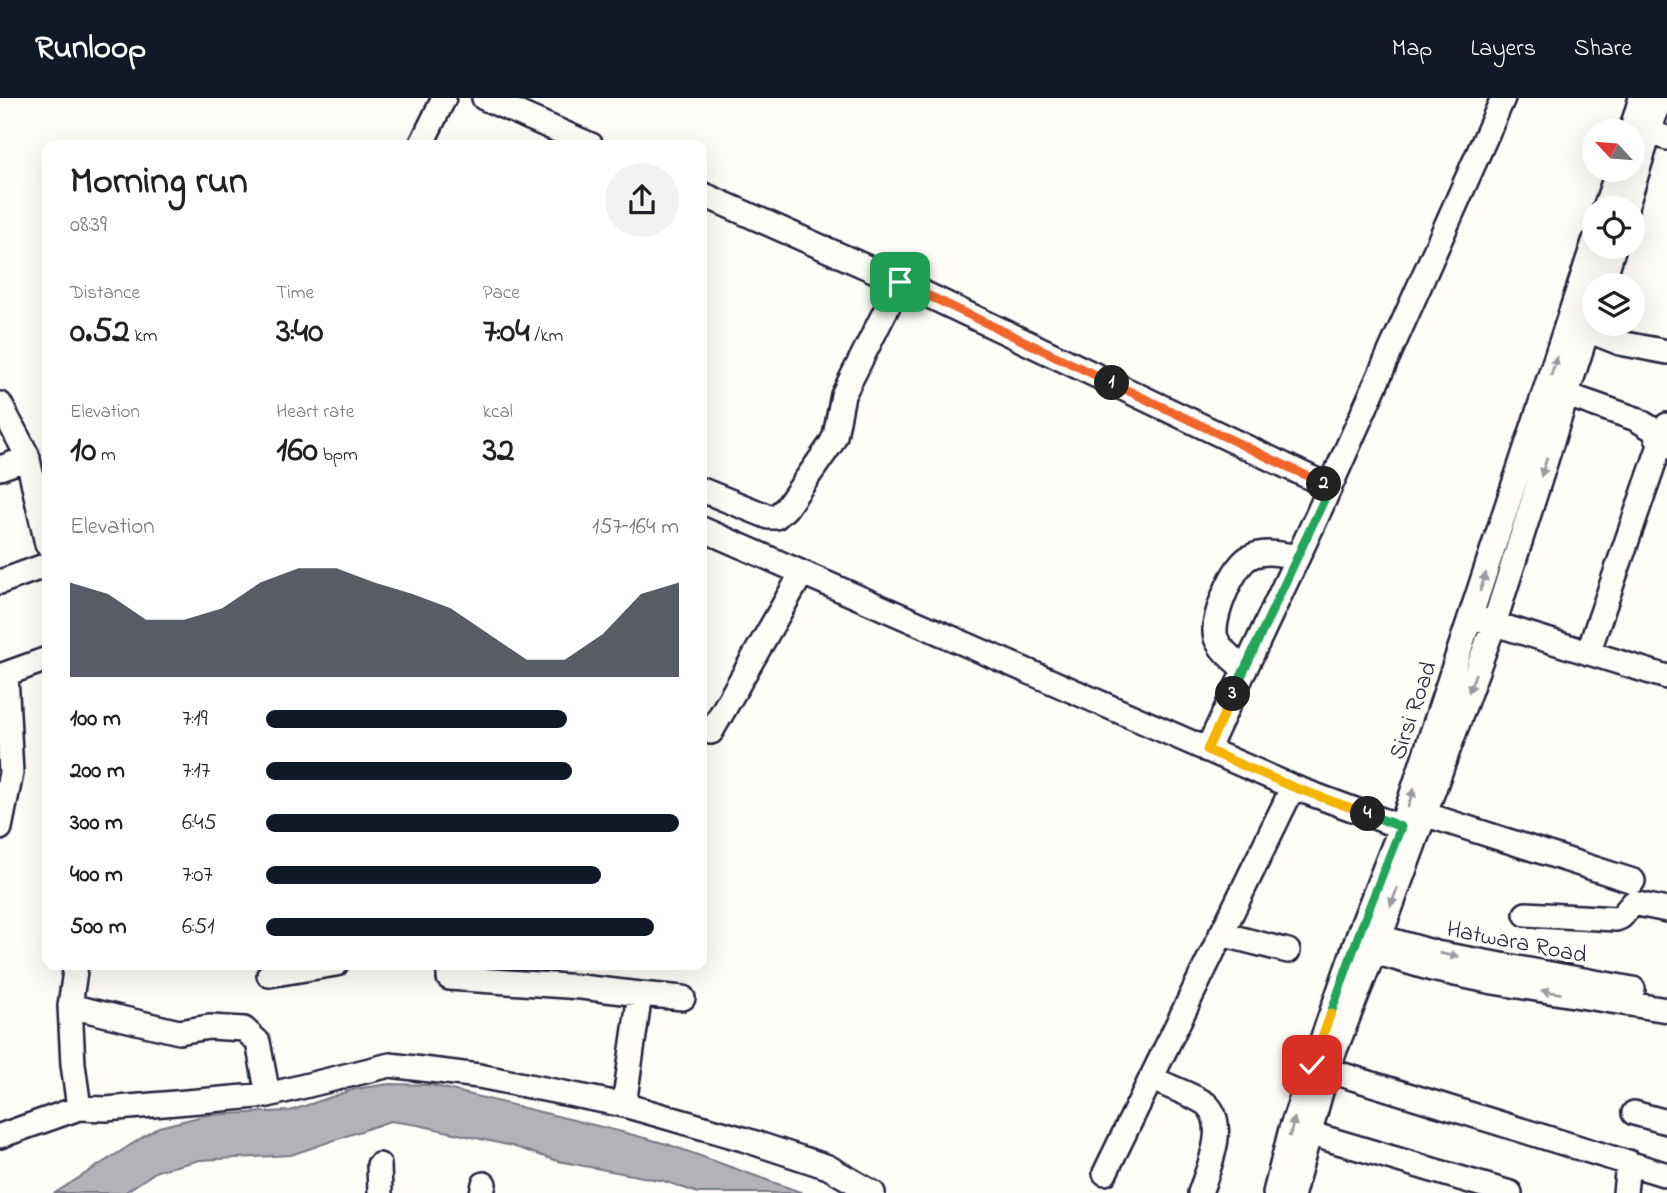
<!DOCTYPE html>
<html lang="en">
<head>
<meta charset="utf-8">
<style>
  :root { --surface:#fff; --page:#f2f2f2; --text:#202124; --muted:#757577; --accent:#111827 }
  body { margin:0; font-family:"Indie Flower",sans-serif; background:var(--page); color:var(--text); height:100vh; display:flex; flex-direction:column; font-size:26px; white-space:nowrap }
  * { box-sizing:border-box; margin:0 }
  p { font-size:23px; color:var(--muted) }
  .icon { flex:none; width:38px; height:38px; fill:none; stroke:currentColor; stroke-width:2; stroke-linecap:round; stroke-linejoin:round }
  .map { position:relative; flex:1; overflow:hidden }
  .drawer { position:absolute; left:42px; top:42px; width:665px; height:830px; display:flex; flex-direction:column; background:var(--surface); border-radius:14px; box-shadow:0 7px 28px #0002 }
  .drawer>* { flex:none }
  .needle { width:46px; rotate:296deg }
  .fabs { position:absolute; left:1582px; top:21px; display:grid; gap:14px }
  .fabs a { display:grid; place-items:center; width:63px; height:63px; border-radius:50%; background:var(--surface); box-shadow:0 7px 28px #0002; font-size:35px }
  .pin { position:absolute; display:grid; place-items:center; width:60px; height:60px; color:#fff; margin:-30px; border-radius:14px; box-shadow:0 4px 10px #0006 }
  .km { position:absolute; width:35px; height:35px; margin:-18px; border-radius:50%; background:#222; color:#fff; font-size:19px; line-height:35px; text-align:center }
  .round { display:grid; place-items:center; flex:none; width:74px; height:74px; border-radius:37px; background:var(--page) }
  .overview { display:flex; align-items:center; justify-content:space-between; height:119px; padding:0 28px }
  h1 { font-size:38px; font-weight:700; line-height:52px }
  .stats { display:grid; grid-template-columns:repeat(3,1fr); gap:10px; height:119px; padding:7px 28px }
  .stats div { display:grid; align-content:center }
  .stats b { font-size:35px; font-weight:700 }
  .stats small { font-size:19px; font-weight:400 }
  .stats p { font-size:19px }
  .chart { height:196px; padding:14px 28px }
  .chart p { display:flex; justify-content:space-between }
  .chart svg { width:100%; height:126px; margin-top:7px; fill:var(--accent); opacity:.7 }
  ul { padding:0 28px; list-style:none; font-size:23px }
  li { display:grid; grid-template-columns:112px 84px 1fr; align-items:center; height:52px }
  li i { height:18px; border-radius:9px; background:var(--accent) }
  header { display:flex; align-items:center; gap:42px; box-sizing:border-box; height:98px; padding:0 35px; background:var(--accent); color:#fff }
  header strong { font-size:33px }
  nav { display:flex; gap:38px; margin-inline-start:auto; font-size:24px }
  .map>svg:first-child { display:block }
  .water { fill:#b2b2b7; stroke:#787885; stroke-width:2 }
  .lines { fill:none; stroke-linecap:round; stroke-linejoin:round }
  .minor-casing { stroke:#22223b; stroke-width:28 }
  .minor { stroke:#fdfcf7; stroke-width:23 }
  .oneway { fill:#9a9aa2 }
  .split-1-casing { stroke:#fff; stroke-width:14 }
  .split-2-casing { stroke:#fff; stroke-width:14 }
  .split-3-casing { stroke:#fff; stroke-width:14 }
  .split-4-casing { stroke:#fff; stroke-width:14 }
  .split-5-casing { stroke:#fff; stroke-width:14 }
  .split-6-casing { stroke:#fff; stroke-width:14 }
  .split-1 { stroke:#f0652b; stroke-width:9 }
  .split-2 { stroke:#f0652b; stroke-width:9 }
  .split-3 { stroke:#22a559; stroke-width:9 }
  .split-4 { stroke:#f5b400; stroke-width:9 }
  .split-5 { stroke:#22a559; stroke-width:9 }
  .split-6 { stroke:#f5b400; stroke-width:9 }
  .labels { text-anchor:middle; stroke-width:6; stroke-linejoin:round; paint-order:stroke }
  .street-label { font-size:24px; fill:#22223b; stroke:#fdfcf7 }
</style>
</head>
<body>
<header>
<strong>Runloop</strong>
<nav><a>Map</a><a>Layers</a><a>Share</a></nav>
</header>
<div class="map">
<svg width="1667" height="1095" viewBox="0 0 1667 1095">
  <rect width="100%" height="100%" fill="#fdfcf7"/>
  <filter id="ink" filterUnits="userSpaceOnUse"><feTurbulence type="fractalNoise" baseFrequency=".0143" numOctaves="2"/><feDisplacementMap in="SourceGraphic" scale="14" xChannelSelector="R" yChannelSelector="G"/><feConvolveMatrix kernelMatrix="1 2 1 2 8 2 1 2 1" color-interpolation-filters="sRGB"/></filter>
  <g filter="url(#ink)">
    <!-- water -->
    <path class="water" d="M 389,986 L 431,987 L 622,1034 L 667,1046 L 803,1095 L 698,1095 L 664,1083 L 558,1063 L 512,1048 L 418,1027 L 390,1023 L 291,1057 L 200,1062 L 157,1073 L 124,1095 L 55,1095 L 159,1029 L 207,1017 L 290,1013 L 355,991 Z"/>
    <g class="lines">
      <defs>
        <path id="minor" d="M 484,0 L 591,47
          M 1632,29 L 1667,40
          M 1631,33 L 1641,0
          M 421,47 L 444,0
          M 702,96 L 900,184 L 1330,389
          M 1605,110 L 1618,72
          M 1626,110 L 1660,0
          M 1602,187 L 1614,149
          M 1587,232 L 1620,245 L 1667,254
          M 1567,297 L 1636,321 L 1654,332 L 1660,347 L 1667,349
          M 0,306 L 27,357 L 47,446
          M 0,370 L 28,360
          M 702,392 L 769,419 L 776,419 L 786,410 L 831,346 L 835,338 L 843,297 L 900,184
          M 702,431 L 1293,689 L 1401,729
          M 0,484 L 47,467
          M 1479,521 L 1667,579
          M 1588,555 L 1667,327
          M 1245,572 C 1235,563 1221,553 1216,540 C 1210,523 1233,467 1250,459 C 1265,452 1282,456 1298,459
          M 0,578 L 47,561
          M 711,634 L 802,475
          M 1207,652 L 1317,418 L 1503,0
          M 1424,716 L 1633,783
          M 0,730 L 11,675 L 6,576
          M 1526,816 L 1616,821 L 1621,819 L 1633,805 L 1667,812
          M 1366,835 L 1436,855 L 1633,891
          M 1221,836 L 1288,853
          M 1358,849 L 1432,871 L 1493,884 L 1667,912
          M 449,866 L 449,880 L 581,889 L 640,896 L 624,1007
          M 269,877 L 336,866
          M 640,896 L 683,900
          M 70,908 L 179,934 L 209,929 L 244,931 L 258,944 L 268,997
          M 1327,972 L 1667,1077
          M 1151,980 C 1164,987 1196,998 1206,1006 C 1229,1026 1208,1071 1200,1095
          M 79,1010 L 106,1011 L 268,997 L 390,967 L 479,978 L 624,1007 L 743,1041 L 828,1069 L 873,1095
          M 1634,1015 L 1667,1024
          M 1308,1035 L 1510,1095
          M 0,1038 L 79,1010 L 73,966 L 70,908 L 76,866
          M 379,1067 L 380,1095
          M 1105,1075 L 1293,689
          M 482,1095 L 484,1086
          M 1275,1095 L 1291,1031 L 1360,833 L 1401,729 L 1594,144
          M 1293,1095 L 1327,972 L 1380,839 L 1494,526 L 1594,211
          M 1625,1095 L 1628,1064"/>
      </defs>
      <!-- minor casing -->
      <use href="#minor" class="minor-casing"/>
      <!-- minor -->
      <use href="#minor" class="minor"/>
    </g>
    <!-- one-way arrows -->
    <defs><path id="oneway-solid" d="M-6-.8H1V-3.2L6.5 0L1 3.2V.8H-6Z" transform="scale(1.75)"/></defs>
    <g class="oneway">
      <use href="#oneway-solid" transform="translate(1554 268) rotate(-72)"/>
      <use href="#oneway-solid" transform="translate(1544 369) rotate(108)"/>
      <use href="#oneway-solid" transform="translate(1483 484) rotate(-72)"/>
      <use href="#oneway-solid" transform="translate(1472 585) rotate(110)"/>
      <use href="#oneway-solid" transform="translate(1411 700) rotate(-71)"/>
      <use href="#oneway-solid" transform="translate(1394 799) rotate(110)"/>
      <use href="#oneway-solid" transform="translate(1449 857) rotate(10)"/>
      <use href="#oneway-solid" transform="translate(1551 894) rotate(-171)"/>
      <use href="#oneway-solid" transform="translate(1292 1029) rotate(-74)"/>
    </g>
  </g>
  <g class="lines" filter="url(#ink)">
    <defs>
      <path id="split-1" d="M 900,184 L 1112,285"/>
      <path id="split-2" d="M 1112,285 L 1324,386"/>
      <path id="split-3" d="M 1233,596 L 1330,389 L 1324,386"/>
      <path id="split-4" d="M 1233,596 L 1207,652 L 1293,689 L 1368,716"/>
      <path id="split-5" d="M 1331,915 L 1360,833 L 1401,729 L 1368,716"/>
      <path id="split-6" d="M 1312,967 L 1331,915"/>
    </defs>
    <!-- split-1 casing -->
    <use href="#split-1" class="split-1-casing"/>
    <!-- split-2 casing -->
    <use href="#split-2" class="split-2-casing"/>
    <!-- split-3 casing -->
    <use href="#split-3" class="split-3-casing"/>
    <!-- split-4 casing -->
    <use href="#split-4" class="split-4-casing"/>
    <!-- split-5 casing -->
    <use href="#split-5" class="split-5-casing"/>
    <!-- split-6 casing -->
    <use href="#split-6" class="split-6-casing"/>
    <!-- split-1 -->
    <use href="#split-1" class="split-1"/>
    <!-- split-2 -->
    <use href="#split-2" class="split-2"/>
    <!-- split-3 -->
    <use href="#split-3" class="split-3"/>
    <!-- split-4 -->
    <use href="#split-4" class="split-4"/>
    <!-- split-5 -->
    <use href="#split-5" class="split-5"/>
    <!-- split-6 -->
    <use href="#split-6" class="split-6"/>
  </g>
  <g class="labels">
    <!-- street labels -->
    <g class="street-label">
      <text transform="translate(1412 612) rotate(-71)" y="8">Sirsi Road</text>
      <text transform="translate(1517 843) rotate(11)" y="8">Hatwara Road</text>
    </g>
  </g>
</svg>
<div class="fabs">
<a><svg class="needle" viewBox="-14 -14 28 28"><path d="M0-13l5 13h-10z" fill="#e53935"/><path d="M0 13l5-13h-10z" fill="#757577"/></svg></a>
<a><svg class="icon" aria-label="locate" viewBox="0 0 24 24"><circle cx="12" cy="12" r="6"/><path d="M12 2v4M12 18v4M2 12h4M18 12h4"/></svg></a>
<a><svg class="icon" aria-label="layers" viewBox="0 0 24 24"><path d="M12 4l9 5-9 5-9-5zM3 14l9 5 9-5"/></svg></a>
</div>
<div class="pin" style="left:900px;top:184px;background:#1e9e55"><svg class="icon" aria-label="arrive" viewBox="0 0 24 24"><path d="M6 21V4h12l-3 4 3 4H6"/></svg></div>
<div class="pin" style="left:1312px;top:967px;background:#d93025"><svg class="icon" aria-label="check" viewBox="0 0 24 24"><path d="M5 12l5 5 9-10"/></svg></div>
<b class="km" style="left:1112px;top:285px">1</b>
<b class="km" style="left:1324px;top:386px">2</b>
<b class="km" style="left:1233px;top:596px">3</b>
<b class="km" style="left:1368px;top:716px">4</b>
<section class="drawer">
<div class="overview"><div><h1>Morning run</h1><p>08:39</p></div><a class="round"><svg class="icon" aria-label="share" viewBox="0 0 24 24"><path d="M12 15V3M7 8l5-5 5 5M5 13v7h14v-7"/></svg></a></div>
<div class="stats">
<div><p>Distance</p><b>0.52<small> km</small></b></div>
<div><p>Time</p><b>3:40</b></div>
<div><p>Pace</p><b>7:04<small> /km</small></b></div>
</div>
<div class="stats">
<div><p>Elevation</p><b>10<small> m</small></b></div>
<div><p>Heart rate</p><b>160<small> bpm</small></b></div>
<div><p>kcal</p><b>32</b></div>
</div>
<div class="chart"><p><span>Elevation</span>157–164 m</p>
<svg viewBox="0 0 160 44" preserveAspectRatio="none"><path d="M0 44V11L10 15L20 24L30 24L40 20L50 11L60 6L70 6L80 11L90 15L100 20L110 29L120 38L130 38L140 29L150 15L160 11V44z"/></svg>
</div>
<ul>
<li><b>100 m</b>7:19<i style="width:73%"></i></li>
<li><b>200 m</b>7:17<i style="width:74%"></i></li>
<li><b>300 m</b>6:45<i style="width:100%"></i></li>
<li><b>400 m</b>7:07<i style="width:81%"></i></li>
<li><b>500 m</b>6:51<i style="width:94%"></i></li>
</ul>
</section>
</div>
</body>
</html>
